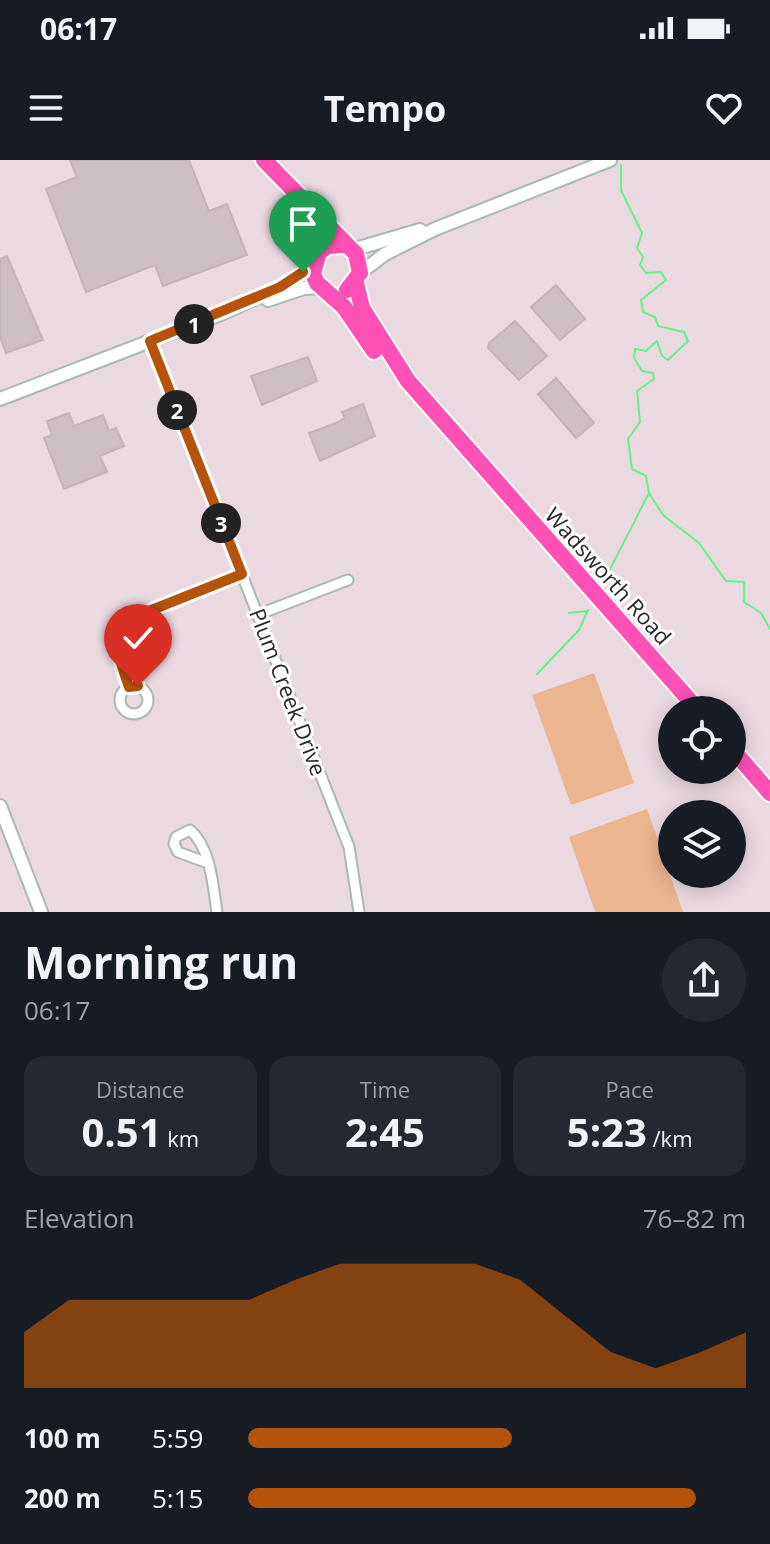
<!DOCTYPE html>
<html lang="en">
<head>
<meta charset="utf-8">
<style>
  :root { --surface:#171b24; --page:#242831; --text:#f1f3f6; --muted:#9ea1a6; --accent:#b45309 }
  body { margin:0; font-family:"Open Sans",sans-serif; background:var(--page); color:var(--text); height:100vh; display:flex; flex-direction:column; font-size:30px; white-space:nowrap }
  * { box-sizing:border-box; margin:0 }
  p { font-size:26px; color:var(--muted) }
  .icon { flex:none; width:44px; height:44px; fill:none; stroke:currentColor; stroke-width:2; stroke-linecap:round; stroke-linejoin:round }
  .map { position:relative; height:752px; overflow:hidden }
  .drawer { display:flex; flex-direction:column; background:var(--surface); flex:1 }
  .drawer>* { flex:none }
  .fabs { position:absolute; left:658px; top:536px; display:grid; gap:16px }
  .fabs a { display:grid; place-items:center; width:88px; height:88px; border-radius:50%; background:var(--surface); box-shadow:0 4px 20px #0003; font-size:40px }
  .pin { position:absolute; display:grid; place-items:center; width:68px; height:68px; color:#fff; margin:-82px -34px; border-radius:50% 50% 50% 0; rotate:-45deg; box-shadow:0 0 8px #0007 }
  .pin .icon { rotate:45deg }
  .km { position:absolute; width:40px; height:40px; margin:-20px; border-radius:50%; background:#222; color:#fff; font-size:22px; line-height:40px; text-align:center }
  .round { display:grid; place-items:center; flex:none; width:84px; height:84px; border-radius:42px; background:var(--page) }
  .headline { display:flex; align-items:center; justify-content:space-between; height:136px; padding:0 24px }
  h1 { font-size:44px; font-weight:700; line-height:60px }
  .figures { display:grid; grid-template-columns:repeat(3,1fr); gap:12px; height:136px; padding:8px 24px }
  .figures div { display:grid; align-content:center; border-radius:20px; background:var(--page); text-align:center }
  .figures b { font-size:40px; font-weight:700 }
  .figures small { font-size:22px; font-weight:400 }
  .figures p { font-size:22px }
  .chart { height:224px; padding:16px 24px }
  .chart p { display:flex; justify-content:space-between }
  .chart svg { width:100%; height:144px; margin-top:8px; fill:var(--accent); opacity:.7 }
  ul { padding:0 24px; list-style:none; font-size:26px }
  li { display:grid; grid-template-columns:128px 96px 1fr; align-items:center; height:60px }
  li i { height:20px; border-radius:10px; background:var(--accent) }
  .status { display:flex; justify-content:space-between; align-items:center; height:56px; padding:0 40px; background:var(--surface); direction:ltr }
  .status svg { height:22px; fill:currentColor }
  header { display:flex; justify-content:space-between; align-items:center; height:104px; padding:0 24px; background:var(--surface); font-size:36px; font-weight:700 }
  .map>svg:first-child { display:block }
  .pitch { fill:#ebb58f }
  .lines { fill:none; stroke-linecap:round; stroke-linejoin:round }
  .stream { stroke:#68f18b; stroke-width:2 }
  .building { fill:#ccbec4; stroke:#c6b3ba; stroke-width:2 }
  .street-casing { stroke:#a9b9b6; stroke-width:13 }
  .secondary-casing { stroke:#a9b9b6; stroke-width:16 }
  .highway-casing { stroke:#fff; stroke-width:20 }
  .street { stroke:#fff; stroke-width:9 }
  .secondary { stroke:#fff; stroke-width:12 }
  .highway { stroke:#ff50b5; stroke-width:16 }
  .route-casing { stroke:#fff; stroke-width:16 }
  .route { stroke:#b45309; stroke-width:10 }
  .labels { text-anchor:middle; stroke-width:6; stroke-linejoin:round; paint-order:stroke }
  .street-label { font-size:22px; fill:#282828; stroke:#fff }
</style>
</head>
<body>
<div class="status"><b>06:17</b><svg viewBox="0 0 49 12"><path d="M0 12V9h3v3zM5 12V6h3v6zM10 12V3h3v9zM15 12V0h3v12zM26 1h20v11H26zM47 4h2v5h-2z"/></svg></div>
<header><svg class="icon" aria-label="menu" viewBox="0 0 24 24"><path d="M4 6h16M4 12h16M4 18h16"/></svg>Tempo<svg class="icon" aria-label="heart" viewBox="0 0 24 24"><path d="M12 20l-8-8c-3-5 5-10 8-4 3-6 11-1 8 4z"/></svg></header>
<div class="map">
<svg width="770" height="752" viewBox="0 0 770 752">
  <rect width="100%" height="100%" fill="#ebd9e1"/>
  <!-- pitch -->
  <path class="pitch" d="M 594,513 L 634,623 L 571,645 L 532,535 Z
    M 647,649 L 683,752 L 595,752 L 569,677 Z"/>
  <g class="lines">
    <!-- stream -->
    <path class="stream" d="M 621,5 L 621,30 L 642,73 L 637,88 L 643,97 L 640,105 L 646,113 L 661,112 L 666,120 L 641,140 L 643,152 L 655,157 L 658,166 L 684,172 L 688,181 L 668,200 L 662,196 L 657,181 L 646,191 L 635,189 L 634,198 L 642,211 L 653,213 L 654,219 L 637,231 L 640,262 L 628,279 L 632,309 L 646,316 L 649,333 L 663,355 L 699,383 L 726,421 L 744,422 L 744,442 L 761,453 L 770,469
      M 603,423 L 649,333
      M 569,453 L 587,451
      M 537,514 L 579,470 L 588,450"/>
  </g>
  <!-- building -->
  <path class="building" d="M 70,0 L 189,0 L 209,51 L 227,44 L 247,95 L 163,126 L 155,105 L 86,132 L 46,29 L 77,17 Z
    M 7,96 L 43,180 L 6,193 L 0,177 L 0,99 Z
    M 556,125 L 585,159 L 560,180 L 531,147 Z
    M 515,161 L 547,196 L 519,220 L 488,188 L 489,183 Z
    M 308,197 L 317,221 L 262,245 L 251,216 Z
    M 556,218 L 594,263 L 576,278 L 538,234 Z
    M 363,244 L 375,276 L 320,301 L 309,273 L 336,263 L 345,258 L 342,252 Z
    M 69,253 L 74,266 L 103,255 L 109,271 L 116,268 L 124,286 L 100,296 L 107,312 L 64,329 L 44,278 L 52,275 L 47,261 Z"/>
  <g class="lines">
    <defs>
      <path id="street" d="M 150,181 L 349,687 L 359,752
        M 257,455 L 348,420
        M120 540a14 14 0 1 1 28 0a14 14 0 1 1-28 0Z
        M 129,527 C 120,502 110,481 131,460 L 242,414
        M 205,702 L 178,692 L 174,684 L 176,677 L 190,670 C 211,688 213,726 217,752"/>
      <path id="secondary" d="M 352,90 L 420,70
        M 360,113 L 385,94 L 435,69 L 610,0
        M 268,140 L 304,128 L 321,127
        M 0,239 L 223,153 L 285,125 L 313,104
        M 0,646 L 41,752"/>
      <path id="highway" d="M 264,0 L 356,94 L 360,113 L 347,130
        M 295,44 L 309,63 L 319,92
        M 344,85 L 328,86 L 319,92 L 313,114 L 317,123 L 344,147 L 374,191
        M 356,123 L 362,148 L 408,221 L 698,550
        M 732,589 L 770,633"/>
    </defs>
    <!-- street casing -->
    <use href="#street" class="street-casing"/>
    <!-- secondary casing -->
    <use href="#secondary" class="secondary-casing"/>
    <!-- highway casing -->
    <use href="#highway" class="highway-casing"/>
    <!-- street -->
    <use href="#street" class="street"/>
    <!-- secondary -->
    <use href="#secondary" class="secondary"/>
    <!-- highway -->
    <use href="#highway" class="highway"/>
  </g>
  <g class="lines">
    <defs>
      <path id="route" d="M 138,526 L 129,527 C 119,498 108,474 139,455 L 242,414 L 150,181 L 280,127 L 303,112"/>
    </defs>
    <!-- route casing -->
    <use href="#route" class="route-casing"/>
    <!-- route -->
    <use href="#route" class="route"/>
  </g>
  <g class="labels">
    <!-- street labels -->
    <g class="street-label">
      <text transform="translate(608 416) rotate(48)" y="8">Wadsworth Road</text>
      <text transform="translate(288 532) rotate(69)" y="8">Plum Creek Drive</text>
    </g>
  </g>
</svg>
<div class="fabs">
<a><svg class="icon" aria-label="locate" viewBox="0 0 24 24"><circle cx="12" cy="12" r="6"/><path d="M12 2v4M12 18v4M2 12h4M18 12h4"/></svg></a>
<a><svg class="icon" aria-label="layers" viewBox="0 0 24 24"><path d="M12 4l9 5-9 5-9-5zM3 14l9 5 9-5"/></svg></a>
</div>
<div class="pin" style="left:303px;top:112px;background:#1e9e55"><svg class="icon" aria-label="arrive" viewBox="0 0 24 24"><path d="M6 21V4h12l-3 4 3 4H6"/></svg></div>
<div class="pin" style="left:138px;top:526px;background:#d93025"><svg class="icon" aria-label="check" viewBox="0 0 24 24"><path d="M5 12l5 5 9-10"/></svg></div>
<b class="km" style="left:194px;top:164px">1</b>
<b class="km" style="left:177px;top:250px">2</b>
<b class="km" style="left:221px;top:363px">3</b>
</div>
<section class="drawer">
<div class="headline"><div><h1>Morning run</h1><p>06:17</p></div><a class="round"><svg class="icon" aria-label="share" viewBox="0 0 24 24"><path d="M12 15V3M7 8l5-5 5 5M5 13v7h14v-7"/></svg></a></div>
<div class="figures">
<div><p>Distance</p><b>0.51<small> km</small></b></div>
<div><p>Time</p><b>2:45</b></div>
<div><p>Pace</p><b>5:23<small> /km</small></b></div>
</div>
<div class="chart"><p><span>Elevation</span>76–82 m</p>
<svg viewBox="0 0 160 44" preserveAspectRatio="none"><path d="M0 44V27L10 17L20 17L30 17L40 17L50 17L60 11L70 6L80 6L90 6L100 6L110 11L120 22L130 33L140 38L150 33L160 27V44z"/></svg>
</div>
<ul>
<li><b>100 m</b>5:59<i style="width:53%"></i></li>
<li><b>200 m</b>5:15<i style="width:90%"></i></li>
</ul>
</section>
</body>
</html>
